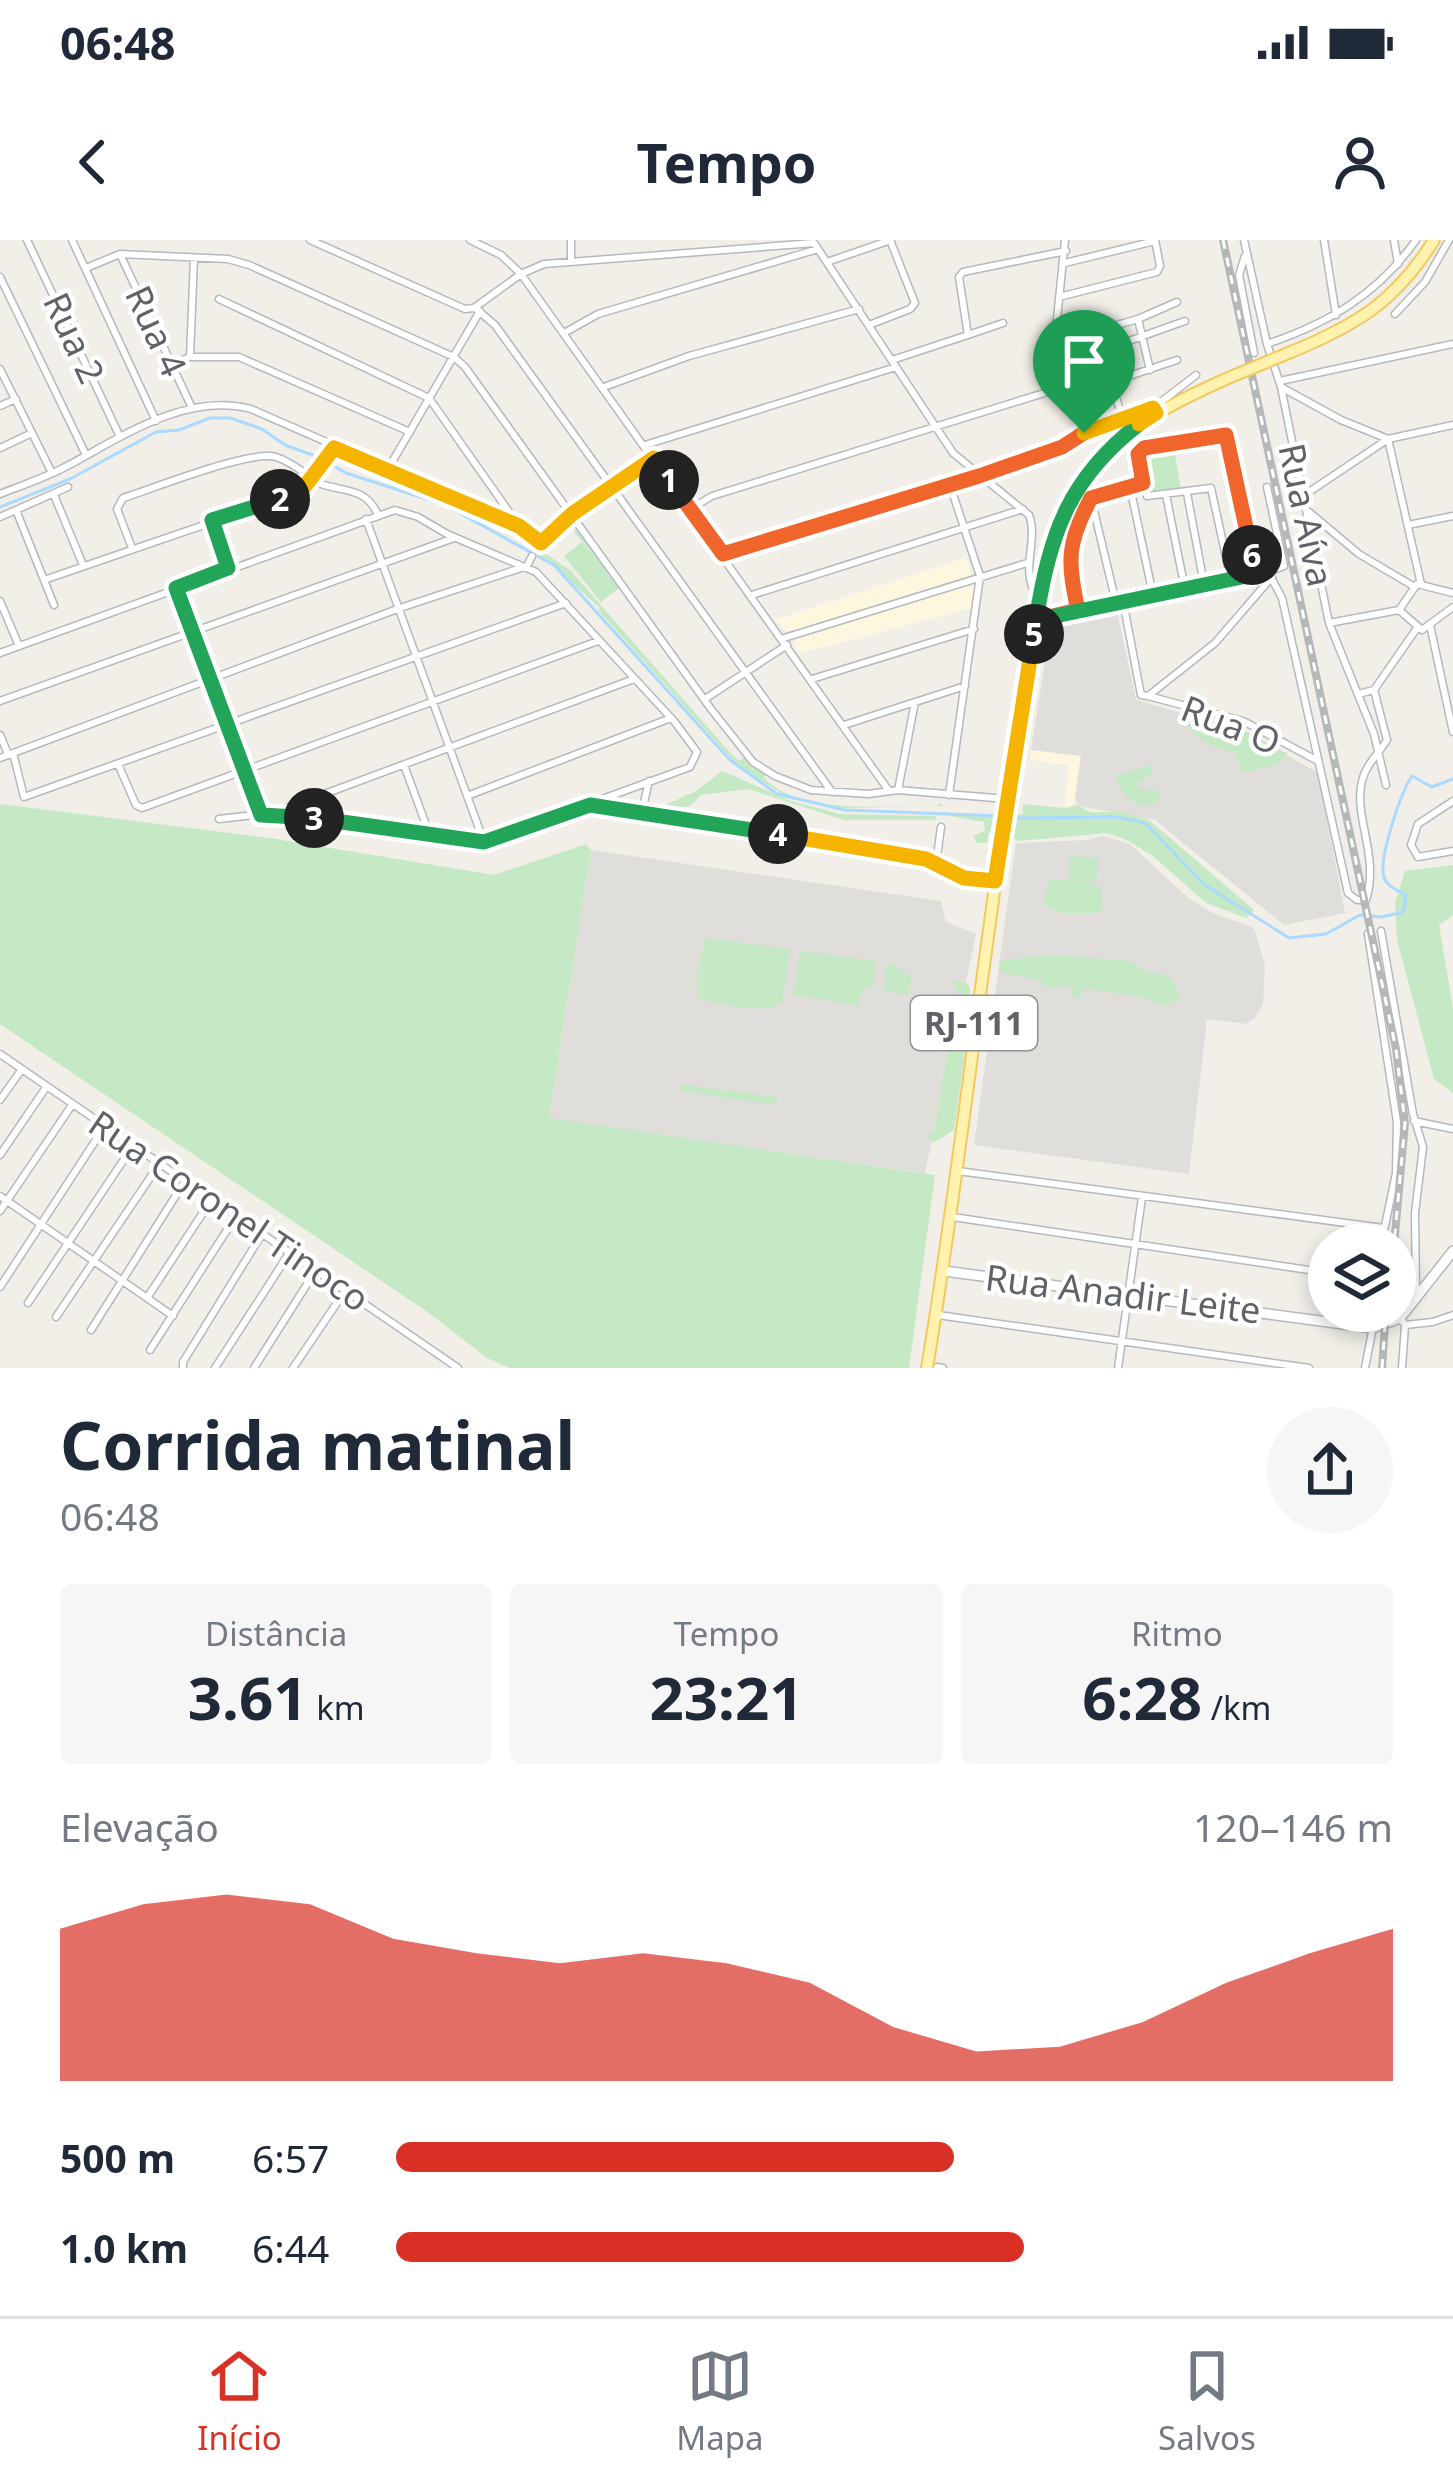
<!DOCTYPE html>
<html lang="pt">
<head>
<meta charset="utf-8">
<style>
  :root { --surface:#fff; --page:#f6f6f7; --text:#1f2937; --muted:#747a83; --line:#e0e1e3; --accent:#d93025 }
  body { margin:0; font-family:"Noto Sans",sans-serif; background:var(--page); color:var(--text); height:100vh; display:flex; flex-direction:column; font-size:45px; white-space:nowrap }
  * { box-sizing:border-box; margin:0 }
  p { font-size:39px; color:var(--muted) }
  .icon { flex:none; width:66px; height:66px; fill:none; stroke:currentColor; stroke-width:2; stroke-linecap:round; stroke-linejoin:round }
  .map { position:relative; height:1128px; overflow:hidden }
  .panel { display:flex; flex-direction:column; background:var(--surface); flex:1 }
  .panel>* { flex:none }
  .controls { position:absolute; left:1308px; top:984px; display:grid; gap:24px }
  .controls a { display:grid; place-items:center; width:108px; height:108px; border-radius:50%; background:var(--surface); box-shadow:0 6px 18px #0003; font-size:60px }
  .pin { position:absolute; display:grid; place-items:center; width:102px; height:102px; color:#fff; margin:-123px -51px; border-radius:50% 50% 50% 0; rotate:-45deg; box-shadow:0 0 12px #0007 }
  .pin .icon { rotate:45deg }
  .km { position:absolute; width:60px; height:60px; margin:-30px; border-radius:50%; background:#222; color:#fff; font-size:33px; line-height:60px; text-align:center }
  .round { display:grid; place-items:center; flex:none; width:126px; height:126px; border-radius:63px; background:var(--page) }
  .overview { display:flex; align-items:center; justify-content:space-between; height:204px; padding:0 60px }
  h1 { font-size:66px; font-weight:700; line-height:90px }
  .stats { display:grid; grid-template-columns:repeat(3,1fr); gap:18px; height:204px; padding:12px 60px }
  .stats div { display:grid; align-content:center; border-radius:12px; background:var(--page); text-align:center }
  .stats b { font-size:60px; font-weight:700 }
  .stats small { font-size:33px; font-weight:400 }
  .stats p { font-size:33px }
  .chart { height:336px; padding:24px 60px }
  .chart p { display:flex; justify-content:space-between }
  .chart svg { width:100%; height:216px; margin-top:12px; fill:var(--accent); opacity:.7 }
  ul { padding:0 60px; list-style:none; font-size:39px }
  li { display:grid; grid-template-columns:192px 144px 1fr; align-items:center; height:90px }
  li i { height:30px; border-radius:15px; background:var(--accent) }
  .status { display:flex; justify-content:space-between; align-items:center; height:84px; padding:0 60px; background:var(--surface); direction:ltr }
  .status svg { height:33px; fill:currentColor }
  header { display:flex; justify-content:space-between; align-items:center; height:156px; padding:0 60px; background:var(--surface); font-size:54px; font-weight:700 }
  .tab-bar { display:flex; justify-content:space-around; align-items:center; height:168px; border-top:3px solid var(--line); background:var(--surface); font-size:33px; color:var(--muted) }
  .tab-bar a { display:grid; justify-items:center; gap:6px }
  .tab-bar .on { color:var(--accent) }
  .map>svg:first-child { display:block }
  .commercial { fill:#fef7e0 }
  .industrial { fill:#e0deda }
  .green { fill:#c5e8c5 }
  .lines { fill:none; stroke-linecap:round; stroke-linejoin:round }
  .stream { stroke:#aadaff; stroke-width:3 }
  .street-casing { stroke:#b5b8bc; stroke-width:9 }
  .secondary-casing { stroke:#b6babf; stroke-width:12 }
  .primary-casing { stroke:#f2c960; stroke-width:14 }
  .street { stroke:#fff; stroke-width:6 }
  .secondary { stroke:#fff; stroke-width:9 }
  .primary { stroke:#fff2af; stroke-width:10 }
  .rail-casing { stroke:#b6b7b8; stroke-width:8 }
  .rail { stroke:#fff; stroke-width:3; stroke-dasharray:9; stroke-linecap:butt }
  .primary-bridge-casing { stroke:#f2c960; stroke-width:14; stroke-linecap:butt }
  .primary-bridge { stroke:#fff2af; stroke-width:10 }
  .split-1-casing { stroke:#fff; stroke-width:24 }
  .split-2-casing { stroke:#fff; stroke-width:24 }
  .split-3-casing { stroke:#fff; stroke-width:24 }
  .split-4-casing { stroke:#fff; stroke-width:24 }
  .split-5-casing { stroke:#fff; stroke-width:24 }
  .split-6-casing { stroke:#fff; stroke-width:24 }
  .split-7-casing { stroke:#fff; stroke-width:24 }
  .split-8-casing { stroke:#fff; stroke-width:24 }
  .split-1 { stroke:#f0652b; stroke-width:15 }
  .split-2 { stroke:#f5b400; stroke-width:15 }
  .split-3 { stroke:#22a559; stroke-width:15 }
  .split-4 { stroke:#22a559; stroke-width:15 }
  .split-5 { stroke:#f5b400; stroke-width:15 }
  .split-6 { stroke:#f0652b; stroke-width:15 }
  .split-7 { stroke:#22a559; stroke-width:15 }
  .split-8 { stroke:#f5b400; stroke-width:15 }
  .labels { text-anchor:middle; stroke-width:9; stroke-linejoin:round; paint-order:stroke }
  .shield { fill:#fff; stroke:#8f9295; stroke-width:3 }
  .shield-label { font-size:33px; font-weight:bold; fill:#5f6368 }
  .street-label { font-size:36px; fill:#5f6368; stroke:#fff }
</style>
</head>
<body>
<div class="status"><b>06:48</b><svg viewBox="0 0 49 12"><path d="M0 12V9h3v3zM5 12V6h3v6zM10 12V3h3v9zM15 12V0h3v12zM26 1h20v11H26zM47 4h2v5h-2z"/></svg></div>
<header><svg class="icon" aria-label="back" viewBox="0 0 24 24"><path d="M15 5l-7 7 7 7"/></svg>Tempo<svg class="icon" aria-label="person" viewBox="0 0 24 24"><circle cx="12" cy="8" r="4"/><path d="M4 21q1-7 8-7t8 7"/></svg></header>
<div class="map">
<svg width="1453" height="1128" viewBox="0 0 1453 1128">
  <rect width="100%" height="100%" fill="#f1efe8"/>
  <!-- commercial -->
  <path class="commercial" d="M 966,317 L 972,336 L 787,392 L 775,380 Z
    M 975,344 L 973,368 L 800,413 L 793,403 L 796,399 Z
    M 1031,510 L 1081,516 L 1073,567 L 1065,566 L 1069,525 L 1030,520 Z"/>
  <!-- industrial -->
  <path class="industrial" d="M 1117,371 L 1136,460 L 1243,490 L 1318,533 L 1345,673 L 1284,685 L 1155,580 L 1079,566 L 1075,558 L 1081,516 L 1031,510 L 1051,385 Z
    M 1103,596 L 1130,604 L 1187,657 L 1213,673 L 1254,688 L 1265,725 L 1263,764 L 1254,779 L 1245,784 L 1207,779 L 1189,934 L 974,905 L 1016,603 L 1087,600 Z
    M 591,610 L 941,661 L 946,682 L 976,694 L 925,933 L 549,879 Z"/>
  <!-- green -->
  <path class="green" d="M 1173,204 L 1181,249 L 1149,252 L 1146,210 Z
    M 582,282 L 606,316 L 609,321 L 605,330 L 619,348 L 601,362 L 564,316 L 582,302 L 602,324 L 575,293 L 576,283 Z
    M 546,314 L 571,331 L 732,515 L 740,521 L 745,516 L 766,533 L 764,538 C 800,576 888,565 937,566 L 941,563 L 942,566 L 843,568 L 784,555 L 738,526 L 598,370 L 600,368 L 541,315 Z
    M 1188,473 L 1243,490 L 1288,514 L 1275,525 L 1243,533 L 1235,513 C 1210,504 1208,509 1188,486 Z
    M 1150,525 L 1153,533 L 1136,544 L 1146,551 L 1155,549 L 1160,558 L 1154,564 L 1141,566 L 1126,556 L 1114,536 Z
    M 722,531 L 791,561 L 840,574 L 936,576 L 935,580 L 844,580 L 748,549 L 701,555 L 690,566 L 662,571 L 661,567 L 696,551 Z
    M 0,564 L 269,598 L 494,635 L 586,604 L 591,610 L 549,878 L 935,935 L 909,1128 L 510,1128 L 487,1118 L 429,1073 L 0,784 Z
    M 1023,564 L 1066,568 L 1078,565 L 1089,572 L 1122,572 L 1149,580 L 1254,670 L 1246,678 L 1206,663 L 1153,616 L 1125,599 L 1107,593 L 1018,601 L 1013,598 L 1012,575 L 1023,574 Z
    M 962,573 L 996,578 L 997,587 L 988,594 L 987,603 L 977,603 L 973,596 L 985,591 L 984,582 L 945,575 Z
    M 1071,615 L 1099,619 L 1096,642 L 1079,641 L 1102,647 L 1102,668 L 1097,673 L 1062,673 L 1044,665 L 1049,639 L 1078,641 L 1068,638 Z
    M 1453,625 L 1453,675 L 1439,685 L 1453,768 L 1453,853 L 1434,839 L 1397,700 L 1395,663 L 1405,631 Z
    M 706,698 L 790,709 L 782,764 C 757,775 722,763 697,759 L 697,730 Z
    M 800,711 L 875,721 L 873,747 L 862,749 L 859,766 L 794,755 Z
    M 1058,715 L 1129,721 L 1147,732 L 1165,734 L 1174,742 L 1180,761 L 1170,761 L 1165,766 L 1147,758 L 1085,748 L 1078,759 L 1072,757 L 1072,746 L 1044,748 L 1042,741 L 999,732 L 1001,720 Z
    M 891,723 L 912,738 L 908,755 L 883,751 L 887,724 Z
    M 955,740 L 967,743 L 970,748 L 968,792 L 954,890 L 935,902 L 925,897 L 934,892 L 958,748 L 952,743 Z
    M 680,844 L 778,857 L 774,865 L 683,851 Z"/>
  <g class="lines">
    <!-- stream -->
    <path class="stream" d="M 0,267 L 70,239 L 156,192 L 179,190 L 210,178 L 230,178 L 262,189 L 285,205 L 318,217 L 346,233 L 445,265 L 554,325 L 730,520 L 777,554 L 845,570 L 1000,576
      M 1009,578 L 1117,577 L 1145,583 L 1205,645 L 1289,698 L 1326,694 L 1360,675 L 1382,677 L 1403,672 L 1406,655 C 1398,650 1387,647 1384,637 C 1378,619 1401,552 1412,536 L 1432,547 L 1453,539"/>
    <defs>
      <path id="street" d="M 27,0 L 120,197
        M 72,0 L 156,181
        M 310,0 L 465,69 L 474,68 L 521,34 L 544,24 L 814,3 L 953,213 L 1029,275 C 1039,301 1019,330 1037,356
        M 470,0 L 501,15 L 521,34 L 889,551
        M 571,0 L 571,22
        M 1065,0 L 1056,89 L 1084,193
        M 1244,0 L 1267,104 L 1281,147 L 1329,383 L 1374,494 L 1386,545
        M 1324,0 L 1336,75
        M 1394,0 L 1398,24
        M 120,14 L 192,168
        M 1245,16 L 1239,35 L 1254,113
        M 827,22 L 891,0
        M 1065,23 L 1155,1
        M 86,28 L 120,14 L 228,19 L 249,25 L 454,117 L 465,127 L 711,469 L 753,522 L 775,536 L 811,550 L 868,554 L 898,550 L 1007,559
        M 0,37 L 86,215
        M 1059,57 L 1157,32 L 1160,26 L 1155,0
        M 219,59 L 429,158 L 519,286 L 540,303
        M 475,68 L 495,85 L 832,552
        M 1395,74 L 1425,42 L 1449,0
        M 1138,79 L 1150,130
        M 869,85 L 910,69 L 915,63 L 890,0
        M 566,92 L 598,74 L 818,9
        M 968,95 L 1003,83
        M 1058,102 L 1138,79 L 1177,62
        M 1267,104 C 1329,83 1378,54 1416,0
        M 1102,112 L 1122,177
        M 190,117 L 194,18
        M 892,120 L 968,95 L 959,37 L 963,32 L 1066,11
        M 173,124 L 190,117 L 239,117 L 410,192
        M 1064,124 L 1185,81
        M 0,129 L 52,233
        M 1280,141 L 1453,104
        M 1111,142 L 1177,120
        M 604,147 L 689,116 L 859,69
        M 1281,147 L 1341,180 L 1388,199 L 1453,185
        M 0,166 L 16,159
        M 1153,168 L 1196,135
        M 1388,199 L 1421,344
        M 645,205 L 896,127
        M 0,208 L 32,193
        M 388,229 L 480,71
        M 1130,247 L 1153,355
        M 1267,247 L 1284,326 L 1268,332
        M 1187,253 L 1204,344
        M 0,254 C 23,245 47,237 69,225 C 123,196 187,152 251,169 L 519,286
        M 54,255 L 83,325
        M 1166,255 L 1185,349
        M 1303,256 L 1388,199
        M 1091,258 L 1116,363
        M 690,269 L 712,256 L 1070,145
        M 16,270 L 44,340 L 297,253 L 334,208
        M 1309,272 L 1359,314 L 1413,346
        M 0,277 L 68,247
        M 366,279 L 484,602
        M 211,280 L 228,327
        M 1408,285 L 1453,276
        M 541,303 L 572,274 L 654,218
        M 132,308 L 117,269 L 123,258 C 152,249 252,209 276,217 C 296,223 312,241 324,245 C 348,252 367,249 378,275
        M 723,314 L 979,236 L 1062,207 L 1101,184 L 1153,168 L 1156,173
        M 1268,332 L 1282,358 L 1348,653 L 1357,660 L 1366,660 C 1380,616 1353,577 1362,541 C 1366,524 1379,513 1387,500 L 1374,450
        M 1272,337 L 1215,403 L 1148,456 L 1243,481 L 1318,521
        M 44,340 L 54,365
        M 1231,340 L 1211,248 L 1147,256 L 1138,214 L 1141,209 L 1225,195 L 1256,334
        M 176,348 L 261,575
        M 1453,353 L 1417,344 L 1399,370 L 1422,390 L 1453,367
        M 752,355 L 1023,269
        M 0,361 L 19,406
        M 1123,361 L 1141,455 L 1148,456
        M 1078,371 L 1068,315 L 1089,260 L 1143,243
        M 1036,380 L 1255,335
        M 1329,383 L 1399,370
        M 1430,385 L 1453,492
        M 784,398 L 1027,323
        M 0,413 L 395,270 L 418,277 L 447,294 L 536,332 L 674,481 L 697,512 L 690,527 L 484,602 L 272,573 L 219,579
        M 812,439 L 974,389
        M 1358,454 L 1374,450 L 1417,388
        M 705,459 L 787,405
        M 0,461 L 454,298
        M 844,485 L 965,446
        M 0,495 L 8,514
        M 13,513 L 24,557 L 566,363
        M 0,518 L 400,368 L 527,326 L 532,316
        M 118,524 L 136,565 L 142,568 L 598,401
        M 404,525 L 429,593
        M 898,550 L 915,462
        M 949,555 L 980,336 L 950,245
        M 467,556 L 671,478
        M 1453,561 L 1418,584 L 1411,605 L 1418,617 L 1453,611
        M 593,565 L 926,619 L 963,638 L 995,641
        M 642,571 L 649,541
        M 276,572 L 634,439
        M 936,624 L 941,587
        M 1381,691 L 1413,874 L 1423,907 L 1415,973 L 1416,1055
        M 1368,694 L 1397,882 L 1396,933 L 1381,1005
        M 0,814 L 458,1128
        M 0,860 L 22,829
        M 1414,881 L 1453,889
        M 0,915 L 47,846
        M 958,931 L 1383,988
        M 0,956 L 173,1076
        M 0,971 L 72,865
        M 953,977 L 1329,1033
        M 0,1047 L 105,886
        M 147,1058 L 212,959
        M 28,1063 L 133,906
        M 938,1075 L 1309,1128
        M 56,1077 L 160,923
        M 1401,1079 L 1405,1085 L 1433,1082 L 1453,1075
        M 91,1090 L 185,941
        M 150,1110 L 236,976
        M 937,1127 L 943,1128
        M 183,1128 L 183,1122 L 262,994
        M 215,1128 L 290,1012
        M 254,1128 L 316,1030
        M 293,1128 L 345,1051
        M 1118,1128 L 1142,957
        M 1365,1128 L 1376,1071
        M 1402,1128 L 1405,1085"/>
      <path id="secondary" d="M 944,1031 L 1373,1088 L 1400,1078 L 1453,1011"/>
      <path id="primary" d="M 1291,112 C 1357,85 1396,61 1434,0
        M 927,1128 C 963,913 984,696 1020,481 C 1031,410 1033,323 1069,260 C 1105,196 1168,164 1233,136"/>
    </defs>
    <!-- street casing -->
    <use href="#street" class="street-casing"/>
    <!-- secondary casing -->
    <use href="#secondary" class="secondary-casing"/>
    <!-- primary casing -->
    <use href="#primary" class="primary-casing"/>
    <!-- street -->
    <use href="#street" class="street"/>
    <!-- secondary -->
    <use href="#secondary" class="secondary"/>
    <!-- primary -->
    <use href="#primary" class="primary"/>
    <defs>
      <path id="rail" d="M 1223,0 L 1396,809 L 1405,883 L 1394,1005
        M 1382,1128 L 1386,1071"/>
    </defs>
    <!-- rail casing -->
    <use href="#rail" class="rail-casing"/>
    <!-- rail -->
    <use href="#rail" class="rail"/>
    <defs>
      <path id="primary-bridge" d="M 1233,136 L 1291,112"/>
    </defs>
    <!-- primary-bridge casing -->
    <use href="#primary-bridge" class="primary-bridge-casing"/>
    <!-- primary-bridge -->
    <use href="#primary-bridge" class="primary-bridge"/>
  </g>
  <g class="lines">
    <defs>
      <path id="split-1" d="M 669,240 L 723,314 L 979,236 L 1062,207 L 1084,193"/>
      <path id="split-2" d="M 280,259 L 302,250 L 334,208 L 519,286 L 541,303 L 572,274 L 654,218 L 669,240"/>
      <path id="split-3" d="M 280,259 L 212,280 L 228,328 L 176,348 L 261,575 L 314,578"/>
      <path id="split-4" d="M 314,578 L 484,602 L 590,565 L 778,594"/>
      <path id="split-5" d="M 778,594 L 926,619 L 964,638 L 995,641 L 1034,394"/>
      <path id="split-6" d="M 1034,394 L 1036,380 L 1078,370 C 1067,321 1067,303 1091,258 L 1143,243 L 1138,214 L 1144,208 L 1226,195 L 1252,315"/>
      <path id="split-7" d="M 1139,184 C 1068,239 1050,294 1036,380 L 1256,334 L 1252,315"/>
      <path id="split-8" d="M 1084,193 L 1153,168 L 1156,173 L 1139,184"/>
    </defs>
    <!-- split-1 casing -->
    <use href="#split-1" class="split-1-casing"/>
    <!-- split-2 casing -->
    <use href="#split-2" class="split-2-casing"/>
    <!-- split-3 casing -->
    <use href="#split-3" class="split-3-casing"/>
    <!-- split-4 casing -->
    <use href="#split-4" class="split-4-casing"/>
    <!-- split-5 casing -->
    <use href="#split-5" class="split-5-casing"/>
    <!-- split-6 casing -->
    <use href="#split-6" class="split-6-casing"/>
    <!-- split-7 casing -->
    <use href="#split-7" class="split-7-casing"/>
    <!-- split-8 casing -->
    <use href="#split-8" class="split-8-casing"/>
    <!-- split-1 -->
    <use href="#split-1" class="split-1"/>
    <!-- split-2 -->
    <use href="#split-2" class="split-2"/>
    <!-- split-3 -->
    <use href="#split-3" class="split-3"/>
    <!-- split-4 -->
    <use href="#split-4" class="split-4"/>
    <!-- split-5 -->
    <use href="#split-5" class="split-5"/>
    <!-- split-6 -->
    <use href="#split-6" class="split-6"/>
    <!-- split-7 -->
    <use href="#split-7" class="split-7"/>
    <!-- split-8 -->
    <use href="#split-8" class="split-8"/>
  </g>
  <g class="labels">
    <!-- shield labels -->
    <rect class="shield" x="911" y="756" width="126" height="54" rx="9"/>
    <g class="shield-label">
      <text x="974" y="795">RJ-111</text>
    </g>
    <!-- street labels -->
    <g class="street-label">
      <text transform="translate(156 91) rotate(65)" y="13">Rua 4</text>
      <text transform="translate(74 98) rotate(65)" y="13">Rua 2</text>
      <text transform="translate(1306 275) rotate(78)" y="13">Rua Aíva</text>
      <text transform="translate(1231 485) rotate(21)" y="13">Rua O</text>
      <text transform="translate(229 971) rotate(34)" y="13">Rua Coronel Tinoco</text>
      <text transform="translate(1123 1054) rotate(7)" y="13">Rua Anadir Leite</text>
    </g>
  </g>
</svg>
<div class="controls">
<a><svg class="icon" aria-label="layers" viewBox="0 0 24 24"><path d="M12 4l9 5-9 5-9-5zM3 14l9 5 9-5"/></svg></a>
</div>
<div class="pin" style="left:1084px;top:193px;background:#1e9e55"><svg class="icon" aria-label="arrive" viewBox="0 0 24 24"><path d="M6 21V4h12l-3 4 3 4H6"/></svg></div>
<b class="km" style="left:669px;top:240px">1</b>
<b class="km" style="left:280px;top:259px">2</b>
<b class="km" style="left:314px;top:578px">3</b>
<b class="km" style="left:778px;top:594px">4</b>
<b class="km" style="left:1034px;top:394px">5</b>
<b class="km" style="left:1252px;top:315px">6</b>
</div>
<section class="panel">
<div class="overview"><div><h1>Corrida matinal</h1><p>06:48</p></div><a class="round"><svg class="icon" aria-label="share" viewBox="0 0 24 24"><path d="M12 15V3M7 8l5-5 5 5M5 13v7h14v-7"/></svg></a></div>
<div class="stats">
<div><p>Distância</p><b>3.61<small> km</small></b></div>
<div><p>Tempo</p><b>23:21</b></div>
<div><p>Ritmo</p><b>6:28<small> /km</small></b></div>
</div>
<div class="chart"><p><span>Elevação</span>120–146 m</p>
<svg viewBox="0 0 160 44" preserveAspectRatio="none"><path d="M0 44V13L10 8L20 6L30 8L40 15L50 18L60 20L70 18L80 20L90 24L100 33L110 38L120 37L130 32L140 24L150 18L160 13V44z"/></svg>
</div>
<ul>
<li><b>500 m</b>6:57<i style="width:56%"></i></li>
<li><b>1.0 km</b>6:44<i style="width:63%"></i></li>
</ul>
</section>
<nav class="tab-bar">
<a class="on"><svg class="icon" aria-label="home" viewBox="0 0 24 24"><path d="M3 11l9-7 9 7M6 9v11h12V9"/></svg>Início</a>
<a><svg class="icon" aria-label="map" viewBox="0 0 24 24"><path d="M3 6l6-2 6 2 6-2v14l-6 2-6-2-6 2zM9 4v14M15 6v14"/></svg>Mapa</a>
<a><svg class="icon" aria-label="saved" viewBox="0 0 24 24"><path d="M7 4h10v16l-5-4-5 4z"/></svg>Salvos</a>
</nav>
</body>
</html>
